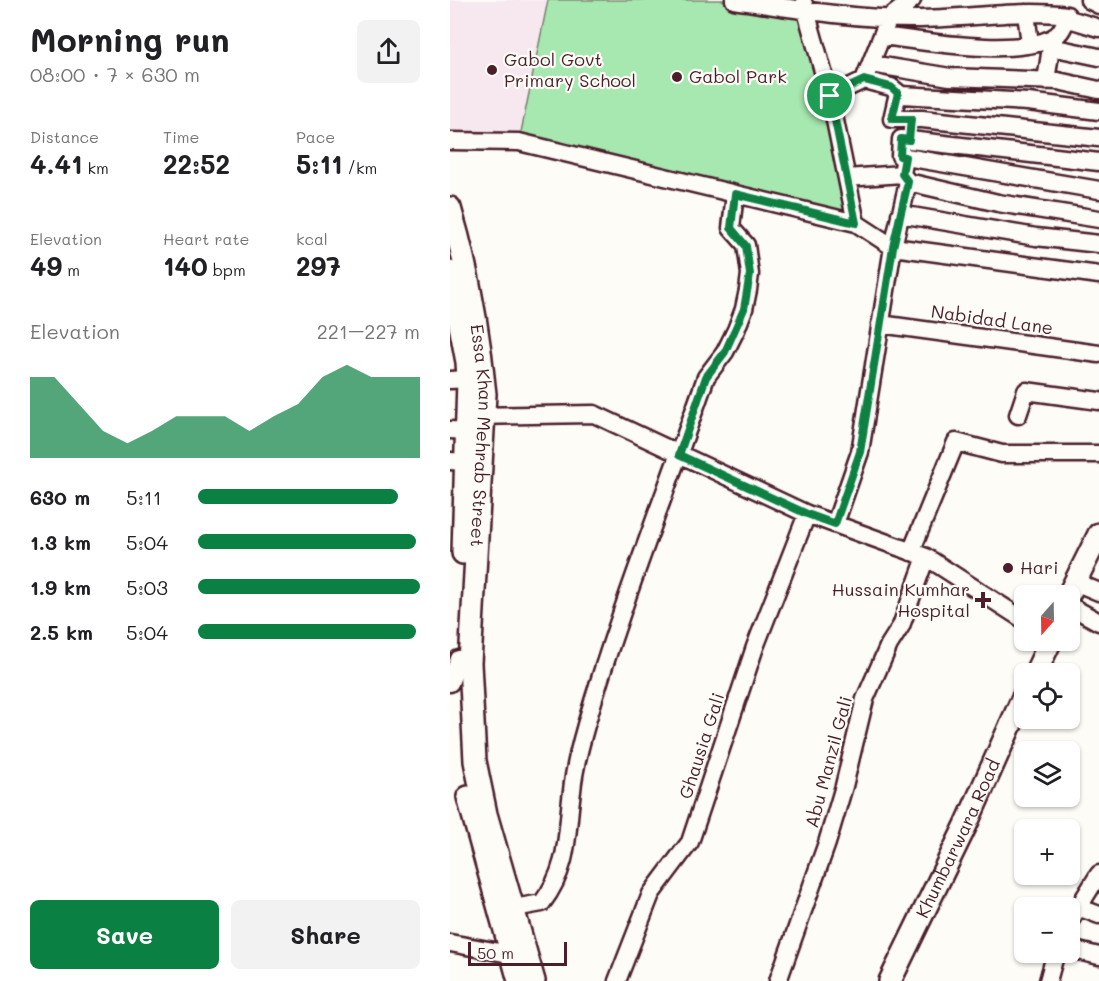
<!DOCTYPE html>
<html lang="en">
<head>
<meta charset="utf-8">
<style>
  :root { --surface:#fff; --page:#f2f2f2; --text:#202124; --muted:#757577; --accent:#0b8043 }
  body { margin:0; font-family:Mali,sans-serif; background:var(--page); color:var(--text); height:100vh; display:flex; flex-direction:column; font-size:22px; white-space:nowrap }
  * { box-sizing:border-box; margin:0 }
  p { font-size:20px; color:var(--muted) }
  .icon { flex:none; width:33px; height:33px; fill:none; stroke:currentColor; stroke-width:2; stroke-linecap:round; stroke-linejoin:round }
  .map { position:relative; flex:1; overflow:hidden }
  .details { display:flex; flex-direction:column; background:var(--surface); width:450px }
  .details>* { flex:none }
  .needle { width:39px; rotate:200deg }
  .buttons { position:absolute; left:564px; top:585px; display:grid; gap:12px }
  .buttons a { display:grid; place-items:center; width:66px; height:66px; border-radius:9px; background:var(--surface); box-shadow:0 2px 4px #0004; font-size:30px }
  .scale { position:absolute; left:18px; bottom:15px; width:99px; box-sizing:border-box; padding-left:6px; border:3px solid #4a1f2b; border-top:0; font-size:16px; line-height:21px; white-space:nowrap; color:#4a1f2b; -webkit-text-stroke:4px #fdfcf7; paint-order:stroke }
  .pin { position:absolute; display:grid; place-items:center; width:51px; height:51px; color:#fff; margin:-26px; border:3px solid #fff; border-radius:50%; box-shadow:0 2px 6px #0007 }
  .round { display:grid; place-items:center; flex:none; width:63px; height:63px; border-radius:9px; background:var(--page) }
  .overview { display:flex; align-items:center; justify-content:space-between; height:102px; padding:0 30px }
  h1 { font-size:33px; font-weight:700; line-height:45px }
  .stats { display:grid; grid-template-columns:repeat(3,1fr); gap:9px; height:102px; padding:6px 30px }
  .stats div { display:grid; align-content:center }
  .stats b { font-size:26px; font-weight:700 }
  .stats small { font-size:16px; font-weight:400 }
  .stats p { font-size:16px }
  .chart { height:168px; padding:12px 30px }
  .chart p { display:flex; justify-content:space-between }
  .chart svg { width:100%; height:108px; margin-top:6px; fill:var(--accent); opacity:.7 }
  .primary-button { display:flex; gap:12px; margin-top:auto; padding:12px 30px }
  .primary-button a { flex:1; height:69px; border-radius:9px; background:var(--accent); color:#fff; font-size:24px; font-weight:700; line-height:69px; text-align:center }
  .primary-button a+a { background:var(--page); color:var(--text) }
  ul { padding:0 30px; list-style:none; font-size:20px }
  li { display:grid; grid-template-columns:96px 72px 1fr; align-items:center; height:45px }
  li i { height:15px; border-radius:8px; background:var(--accent) }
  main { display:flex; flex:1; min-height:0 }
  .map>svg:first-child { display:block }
  .built { fill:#f6e8ee }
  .green { fill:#a7e7b0; stroke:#78836e; stroke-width:1.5 }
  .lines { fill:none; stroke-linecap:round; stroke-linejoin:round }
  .minor-casing { stroke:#4a1f2b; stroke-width:21 }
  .major-casing { stroke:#4a1f2b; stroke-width:26 }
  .minor { stroke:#fdfcf7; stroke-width:16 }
  .major { stroke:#fdfcf7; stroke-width:21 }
  .route-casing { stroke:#fff; stroke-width:12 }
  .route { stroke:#0b8043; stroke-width:8 }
  .poi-dot { fill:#4a1f2b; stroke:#fdfcf7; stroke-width:2 }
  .labels { text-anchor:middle; stroke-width:4.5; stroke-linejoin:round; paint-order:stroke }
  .poi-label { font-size:18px; fill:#4a1f2b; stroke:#fdfcf7; text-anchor:start }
  .street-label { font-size:18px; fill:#4a1f2b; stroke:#fdfcf7 }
</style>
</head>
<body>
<main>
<section class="details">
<div class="overview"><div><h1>Morning run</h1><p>08:00 · 7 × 630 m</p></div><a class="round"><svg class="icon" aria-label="share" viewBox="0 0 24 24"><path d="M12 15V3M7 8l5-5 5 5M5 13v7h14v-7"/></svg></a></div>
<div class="stats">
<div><p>Distance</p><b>4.41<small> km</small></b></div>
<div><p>Time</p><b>22:52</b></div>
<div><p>Pace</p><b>5:11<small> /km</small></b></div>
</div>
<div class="stats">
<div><p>Elevation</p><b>49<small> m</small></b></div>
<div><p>Heart rate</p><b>140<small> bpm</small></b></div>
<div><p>kcal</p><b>297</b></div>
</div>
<div class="chart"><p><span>Elevation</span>221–227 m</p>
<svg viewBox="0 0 160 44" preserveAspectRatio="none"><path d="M0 44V11L10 11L20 22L30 33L40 38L50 33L60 27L70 27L80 27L90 33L100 27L110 22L120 11L130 6L140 11L150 11L160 11V44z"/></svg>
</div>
<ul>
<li><b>630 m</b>5:11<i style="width:90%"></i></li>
<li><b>1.3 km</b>5:04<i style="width:98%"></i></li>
<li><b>1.9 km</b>5:03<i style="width:100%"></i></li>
<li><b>2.5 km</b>5:04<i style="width:98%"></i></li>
</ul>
<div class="primary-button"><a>Save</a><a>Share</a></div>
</section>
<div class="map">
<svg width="649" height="981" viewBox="0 0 649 981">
  <rect width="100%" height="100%" fill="#fdfcf7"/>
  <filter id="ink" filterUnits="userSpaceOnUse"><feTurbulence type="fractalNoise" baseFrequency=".0167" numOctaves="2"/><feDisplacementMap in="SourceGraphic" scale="12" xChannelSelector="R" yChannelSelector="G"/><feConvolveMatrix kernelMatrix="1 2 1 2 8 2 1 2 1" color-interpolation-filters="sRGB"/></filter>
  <g filter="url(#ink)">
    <!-- built -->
    <path class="built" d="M 0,0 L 98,0 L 69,142 L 0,140 Z"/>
    <!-- green -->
    <path class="green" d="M 98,0 L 284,0 L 357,11 L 406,223 L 69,142 Z"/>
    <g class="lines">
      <defs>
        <path id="minor" d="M 284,0 C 344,9 405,19 466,19 C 517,19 567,9 617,15 C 615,23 613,30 607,35 C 573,59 473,41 432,36
          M 639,0 L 649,5
          M 354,4 L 380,96 L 406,223
          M 576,13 L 580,44
          M 616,18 L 649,28
          M 421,64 L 500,77 L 608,81 L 649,90
          M 414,80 L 441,87 L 451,95 L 578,102 L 649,111
          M 596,81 L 601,47 L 649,57
          M 448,93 L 442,119 L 472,119 L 649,138
          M 380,96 L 414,80 L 439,18 L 462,0
          M 0,141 L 69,142 L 406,223 L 443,247 L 649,275
          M 455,157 L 452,174 L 458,182 L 548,203 L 649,219
          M 649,162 L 451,139 L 450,156 L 649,190
          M 397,178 L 452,174
          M 450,214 L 586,237 L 649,244
          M 430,324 L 649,354
          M 0,380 L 18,379
          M 568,415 L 576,391 L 649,401
          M 22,416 L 144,414 L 357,514 L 476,557 L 574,620
          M 0,430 L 17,431
          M 0,461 L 15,462
          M 385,524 L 410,452 L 443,247 L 458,182
          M 461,552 L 506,442 L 552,454 L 649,454
          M 625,582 L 649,592
          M 620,606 L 649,622
          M 0,683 L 9,659 L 20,658
          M 628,907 L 649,915
          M 64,908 L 92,903 C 120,866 116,834 122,791 C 124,769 130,746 136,725 C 170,607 216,493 256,377 L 275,352 L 286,330 L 294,309 L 298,290 L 300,274 L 296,245 L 281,228 L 285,194
          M 620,921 L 649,874
          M 0,943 L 71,956
          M 620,949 L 649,956
          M 167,981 L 201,894 L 240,842 L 305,647 L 357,514
          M 328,981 L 377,843 L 394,786 L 415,699 L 439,645 L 451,626 L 476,557
          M 598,981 L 606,952"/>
        <g id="major">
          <path id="s1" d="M 0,208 C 18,268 29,332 35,394 L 20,663 L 25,761 L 36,814 L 84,981"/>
          <path d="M 0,272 L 17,362 L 18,379 L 13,553"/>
          <path d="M 618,596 L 649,534"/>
          <path d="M 585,674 L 601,640"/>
          <path d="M 18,797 L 69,981"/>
          <path id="s2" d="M 440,981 L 516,825 L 574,695"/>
        </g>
      </defs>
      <!-- minor casing -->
      <use href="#minor" class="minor-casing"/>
      <!-- major casing -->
      <use href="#major" class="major-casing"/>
      <!-- minor -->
      <use href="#minor" class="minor"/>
      <!-- major -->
      <use href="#major" class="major"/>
    </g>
  </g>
  <g class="lines" filter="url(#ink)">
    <defs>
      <path id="route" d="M 414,80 L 441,87 L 448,93 L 442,119 L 461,119 L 459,140 L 451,139 L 450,156 L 455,157 L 452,174 L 458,182 L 443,247 L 410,452 L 385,524 L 357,514 L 229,455 L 256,377 L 275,352 L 294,309 L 300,274 L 296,246 L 281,228 L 285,194 L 406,223 L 380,96 Z"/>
    </defs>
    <!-- route casing -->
    <use href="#route" class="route-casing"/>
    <!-- route -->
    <use href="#route" class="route"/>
  </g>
  <!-- markers -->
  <g class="poi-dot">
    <circle cx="42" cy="70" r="6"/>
    <circle cx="227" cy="77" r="6"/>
    <circle cx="558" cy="568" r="6"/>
    <path d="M530 591h6v6h6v6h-6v6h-6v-6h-6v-6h6z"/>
  </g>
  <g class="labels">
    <!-- poi labels -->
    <g class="poi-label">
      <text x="54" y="66">Gabol Govt<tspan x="54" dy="21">Primary School</tspan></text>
      <text x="239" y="83">Gabol Park</text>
      <text x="570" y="574">Hari</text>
      <text x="520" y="596" text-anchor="end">Hussain Kumhar<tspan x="520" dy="21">Hospital</tspan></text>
    </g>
    <!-- street labels -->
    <g class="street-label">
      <text transform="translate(542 320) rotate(8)" y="6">Nabidad Lane</text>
      <text dy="6" stroke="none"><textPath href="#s1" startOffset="231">Essa Khan Mehrab Street</textPath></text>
      <text transform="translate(252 746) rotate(-72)" y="6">Ghausia Gali</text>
      <text transform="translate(379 762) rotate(-75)" y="6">Abu Manzil Gali</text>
      <text dy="6" stroke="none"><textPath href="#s2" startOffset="158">Khumbarwara Road</textPath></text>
    </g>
  </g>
</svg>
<div class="buttons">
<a><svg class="needle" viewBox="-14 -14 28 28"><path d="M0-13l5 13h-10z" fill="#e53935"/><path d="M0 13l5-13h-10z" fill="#757577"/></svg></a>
<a><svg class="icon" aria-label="locate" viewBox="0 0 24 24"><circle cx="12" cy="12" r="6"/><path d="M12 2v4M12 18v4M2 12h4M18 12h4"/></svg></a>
<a><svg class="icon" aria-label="layers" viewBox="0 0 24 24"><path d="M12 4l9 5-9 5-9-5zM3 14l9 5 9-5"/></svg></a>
<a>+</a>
<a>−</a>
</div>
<div class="scale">50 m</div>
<div class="pin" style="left:380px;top:96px;background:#1e9e55"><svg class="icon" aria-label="arrive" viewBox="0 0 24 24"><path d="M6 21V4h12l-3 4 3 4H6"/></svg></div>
</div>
</main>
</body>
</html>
